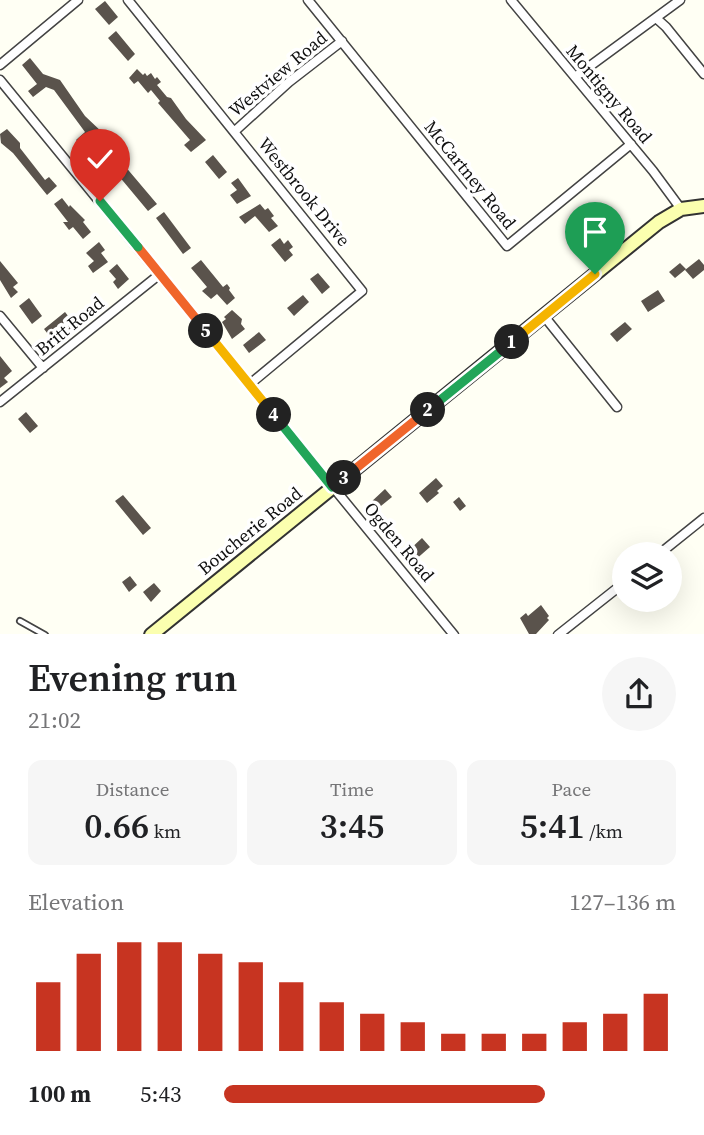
<!DOCTYPE html>
<html lang="en">
<head>
<meta charset="utf-8">
<style>
  :root { --surface:#fff; --page:#f6f6f6; --text:#202124; --muted:#757577; --accent:#c73421 }
  body { margin:0; font-family:"Source Serif 4",serif; background:var(--page); color:var(--text); height:100vh; display:flex; flex-direction:column; font-size:26px; white-space:nowrap }
  * { box-sizing:border-box; margin:0 }
  p { font-size:23px; color:var(--muted) }
  .icon { flex:none; width:38px; height:38px; fill:none; stroke:currentColor; stroke-width:2; stroke-linecap:round; stroke-linejoin:round }
  .map { position:relative; height:634px; overflow:hidden }
  .details { display:flex; flex-direction:column; background:var(--surface); flex:1 }
  .details>* { flex:none }
  .buttons { position:absolute; left:612px; top:542px; display:grid; gap:14px }
  .buttons a { display:grid; place-items:center; width:70px; height:70px; border-radius:50%; background:var(--surface); box-shadow:0 7px 28px #0002; font-size:35px }
  .pin { position:absolute; display:grid; place-items:center; width:60px; height:60px; color:#fff; margin:-72px -30px; border-radius:50% 50% 50% 0; rotate:-45deg; box-shadow:0 0 7px #0007 }
  .pin .icon { rotate:45deg }
  .km { position:absolute; width:35px; height:35px; margin:-18px; border-radius:50%; background:#222; color:#fff; font-size:19px; line-height:35px; text-align:center }
  .round { display:grid; place-items:center; flex:none; width:74px; height:74px; border-radius:37px; background:var(--page) }
  .summary { display:flex; align-items:center; justify-content:space-between; height:119px; padding:0 28px }
  h1 { font-size:38px; font-weight:600; line-height:52px }
  .metrics { display:grid; grid-template-columns:repeat(3,1fr); gap:10px; height:119px; padding:7px 28px }
  .metrics div { display:grid; align-content:center; border-radius:14px; background:var(--page); text-align:center }
  .metrics b { font-size:35px; font-weight:600 }
  .metrics small { font-size:19px; font-weight:400 }
  .metrics p { font-size:19px }
  .chart { height:196px; padding:14px 28px }
  .chart p { display:flex; justify-content:space-between }
  .chart svg { width:100%; height:126px; margin-top:7px; stroke:var(--accent); stroke-width:6 }
  ul { padding:0 28px; list-style:none; font-size:23px }
  li { display:grid; grid-template-columns:112px 84px 1fr; align-items:center; height:52px }
  li i { height:18px; border-radius:9px; background:var(--accent) }
  .map>svg:first-child { display:block }
  .building { fill:#5a534c }
  .lines { fill:none; stroke-linecap:round; stroke-linejoin:round }
  .service-casing { stroke:#434343; stroke-width:8 }
  .minor-casing { stroke:#434343; stroke-width:11 }
  .secondary-casing { stroke:#323232; stroke-width:16 }
  .service { stroke:#fff; stroke-width:4.5 }
  .minor { stroke:#fff; stroke-width:8 }
  .secondary { stroke:#fbffaf; stroke-width:12 }
  .split-1-casing { stroke:#fff; stroke-width:14 }
  .split-2-casing { stroke:#fff; stroke-width:14 }
  .split-3-casing { stroke:#fff; stroke-width:14 }
  .split-4-casing { stroke:#fff; stroke-width:14 }
  .split-5-casing { stroke:#fff; stroke-width:14 }
  .split-6-casing { stroke:#fff; stroke-width:14 }
  .split-7-casing { stroke:#fff; stroke-width:14 }
  .split-1 { stroke:#f5b400; stroke-width:9 }
  .split-2 { stroke:#22a559; stroke-width:9 }
  .split-3 { stroke:#f0652b; stroke-width:9 }
  .split-4 { stroke:#22a559; stroke-width:9 }
  .split-5 { stroke:#f5b400; stroke-width:9 }
  .split-6 { stroke:#f0652b; stroke-width:9 }
  .split-7 { stroke:#22a559; stroke-width:9 }
  .labels { text-anchor:middle; stroke-width:7; stroke-linejoin:round; paint-order:stroke }
  .street-label { font-size:18px; fill:#101010; stroke:#fff }
</style>
</head>
<body>
<div class="map">
<svg width="704" height="635" viewBox="0 0 704 635">
  <rect width="100%" height="100%" fill="#fffff4"/>
  <!-- building -->
  <path class="building" d="M 105,1 L 118,17 L 109,25 L 95,9 Z
    M 116,31 L 135,54 L 128,61 L 108,38 Z
    M 30,58 L 43,74 L 60,80 L 85,116 L 104,134 L 101,136 L 124,165 L 157,204 L 148,211 L 98,151 L 101,148 L 93,138 L 82,147 L 76,140 L 85,132 L 54,90 L 46,87 L 33,97 L 28,91 L 37,84 L 22,65 Z
    M 137,69 L 143,75 L 145,73 L 147,76 L 151,73 L 155,79 L 157,77 L 161,82 L 157,85 L 167,97 L 171,98 L 186,119 L 206,140 L 191,152 L 184,145 L 190,140 L 158,103 L 160,101 L 151,90 L 148,93 L 138,81 L 134,84 L 129,78 Z
    M 7,129 L 20,143 L 20,148 L 45,180 L 49,177 L 57,186 L 47,195 L 13,153 L 1,143 L 0,134 Z
    M 213,155 L 227,172 L 219,179 L 205,162 Z
    M 238,178 L 251,196 L 237,204 L 230,195 L 237,190 L 231,183 Z
    M 62,198 L 69,207 L 70,205 L 85,220 L 83,222 L 91,232 L 83,239 L 73,227 L 69,230 L 63,222 L 68,222 L 54,204 Z
    M 260,204 L 265,210 L 268,208 L 274,216 L 271,218 L 278,226 L 269,232 L 255,216 L 245,224 L 239,217 Z
    M 164,212 L 191,248 L 183,254 L 156,218 Z
    M 280,238 L 284,244 L 288,240 L 293,247 L 289,250 L 293,255 L 285,262 L 271,245 Z
    M 99,242 L 105,250 L 101,253 L 108,262 L 93,273 L 88,266 L 94,261 L 86,253 Z
    M 699,259 L 704,265 L 704,270 L 693,279 L 685,270 Z
    M 201,260 L 223,287 L 227,284 L 230,288 L 229,290 L 235,298 L 227,305 L 217,294 L 211,299 L 202,291 L 207,287 L 191,268 Z
    M 0,261 L 18,283 L 13,287 L 18,292 L 11,298 L 0,280 Z
    M 680,263 L 686,269 L 675,278 L 669,272 Z
    M 117,264 L 129,279 L 118,289 L 113,282 L 116,279 L 109,271 Z
    M 318,273 L 330,287 L 322,294 L 310,279 Z
    M 658,290 L 665,301 L 648,312 L 641,301 Z
    M 303,295 L 309,302 L 294,316 L 287,308 Z
    M 29,298 L 42,316 L 32,324 L 19,306 Z
    M 232,310 L 242,319 L 241,324 L 245,329 L 232,339 L 222,322 L 226,319 L 224,317 Z
    M 65,312 L 76,326 L 67,333 L 65,330 L 51,338 L 44,329 Z
    M 625,322 L 632,329 L 617,342 L 610,334 Z
    M 259,332 L 266,340 L 249,353 L 243,345 Z
    M 0,356 L 12,371 L 4,378 L 8,382 L 0,388 Z
    M 26,412 L 38,426 L 30,433 L 18,419 Z
    M 436,478 L 443,486 L 437,491 L 439,493 L 427,503 L 419,493 Z
    M 385,489 L 392,497 L 376,510 L 370,503 Z
    M 123,495 L 151,528 L 143,535 L 115,501 Z
    M 459,497 L 466,506 L 460,511 L 453,502 Z
    M 422,538 L 430,547 L 414,561 L 407,552 Z
    M 130,576 L 137,585 L 129,592 L 122,582 Z
    M 154,583 L 161,591 L 151,602 L 143,592 Z
    M 541,605 L 549,616 L 547,618 L 549,620 L 536,634 L 529,634 L 520,618 L 526,613 L 528,616 Z"/>
  <g class="lines">
    <defs>
      <path id="service" d="M 20,621 L 45,635"/>
      <path id="minor" d="M 128,0 L 362,291 L 250,384
        M 308,0 L 507,246 L 631,144
        M 511,0 L 653,171 L 681,209
        M 656,18 L 666,27 L 704,74
        M 0,65 L 78,0
        M 575,77 L 680,0
        M 0,80 L 454,635
        M 235,131 L 289,82 L 342,41
        M 0,316 L 43,368
        M 544,316 L 617,407
        M 0,402 L 160,274
        M 658,555 L 704,518
        M 558,635 L 625,582"/>
      <path id="secondary" d="M 151,635 L 659,222 L 681,209 L 704,206"/>
    </defs>
    <!-- service casing -->
    <use href="#service" class="service-casing"/>
    <!-- minor casing -->
    <use href="#minor" class="minor-casing"/>
    <!-- secondary casing -->
    <use href="#secondary" class="secondary-casing"/>
    <!-- service -->
    <use href="#service" class="service"/>
    <!-- minor -->
    <use href="#minor" class="minor"/>
    <!-- secondary -->
    <use href="#secondary" class="secondary"/>
  </g>
  <g class="lines">
    <defs>
      <path id="split-1" d="M 512,342 L 595,274"/>
      <path id="split-2" d="M 428,410 L 512,342"/>
      <path id="split-3" d="M 344,478 L 428,410"/>
      <path id="split-4" d="M 274,415 L 332,487 L 344,478"/>
      <path id="split-5" d="M 206,331 L 274,415"/>
      <path id="split-6" d="M 138,247 L 206,331"/>
      <path id="split-7" d="M 100,201 L 138,247"/>
    </defs>
    <!-- split-1 casing -->
    <use href="#split-1" class="split-1-casing"/>
    <!-- split-2 casing -->
    <use href="#split-2" class="split-2-casing"/>
    <!-- split-3 casing -->
    <use href="#split-3" class="split-3-casing"/>
    <!-- split-4 casing -->
    <use href="#split-4" class="split-4-casing"/>
    <!-- split-5 casing -->
    <use href="#split-5" class="split-5-casing"/>
    <!-- split-6 casing -->
    <use href="#split-6" class="split-6-casing"/>
    <!-- split-7 casing -->
    <use href="#split-7" class="split-7-casing"/>
    <!-- split-1 -->
    <use href="#split-1" class="split-1"/>
    <!-- split-2 -->
    <use href="#split-2" class="split-2"/>
    <!-- split-3 -->
    <use href="#split-3" class="split-3"/>
    <!-- split-4 -->
    <use href="#split-4" class="split-4"/>
    <!-- split-5 -->
    <use href="#split-5" class="split-5"/>
    <!-- split-6 -->
    <use href="#split-6" class="split-6"/>
    <!-- split-7 -->
    <use href="#split-7" class="split-7"/>
  </g>
  <g class="labels">
    <!-- street labels -->
    <g class="street-label">
      <text transform="translate(278 74) rotate(-40)" y="6">Westview Road</text>
      <text transform="translate(609 94) rotate(50)" y="6">Montigny Road</text>
      <text transform="translate(470 175) rotate(51)" y="6">McCartney Road</text>
      <text transform="translate(304 192) rotate(51)" y="6">Westbrook Drive</text>
      <text transform="translate(70 326) rotate(-39)" y="6">Britt Road</text>
      <text transform="translate(250 531) rotate(-39)" y="6">Boucherie Road</text>
      <text transform="translate(399 542) rotate(50)" y="6">Ogden Road</text>
    </g>
  </g>
</svg>
<div class="buttons">
<a><svg class="icon" aria-label="layers" viewBox="0 0 24 24"><path d="M12 4l9 5-9 5-9-5zM3 14l9 5 9-5"/></svg></a>
</div>
<div class="pin" style="left:595px;top:274px;background:#1e9e55"><svg class="icon" aria-label="arrive" viewBox="0 0 24 24"><path d="M6 21V4h12l-3 4 3 4H6"/></svg></div>
<div class="pin" style="left:100px;top:201px;background:#d93025"><svg class="icon" aria-label="check" viewBox="0 0 24 24"><path d="M5 12l5 5 9-10"/></svg></div>
<b class="km" style="left:512px;top:342px">1</b>
<b class="km" style="left:428px;top:410px">2</b>
<b class="km" style="left:344px;top:478px">3</b>
<b class="km" style="left:274px;top:415px">4</b>
<b class="km" style="left:206px;top:331px">5</b>
</div>
<section class="details">
<div class="summary"><div><h1>Evening run</h1><p>21:02</p></div><a class="round"><svg class="icon" aria-label="share" viewBox="0 0 24 24"><path d="M12 15V3M7 8l5-5 5 5M5 13v7h14v-7"/></svg></a></div>
<div class="metrics">
<div><p>Distance</p><b>0.66<small> km</small></b></div>
<div><p>Time</p><b>3:45</b></div>
<div><p>Pace</p><b>5:41<small> /km</small></b></div>
</div>
<div class="chart"><p><span>Elevation</span>127–136 m</p>
<svg viewBox="0 0 160 44" preserveAspectRatio="none"><path d="M5 44V20M15 44V10M25 44V6M35 44V6M45 44V10M55 44V13M65 44V20M75 44V27M85 44V31M95 44V34M105 44V38M115 44V38M125 44V38M135 44V34M145 44V31M155 44V24"/></svg>
</div>
<ul>
<li><b>100 m</b>5:43<i style="width:71%"></i></li>
</ul>
</section>
</body>
</html>
